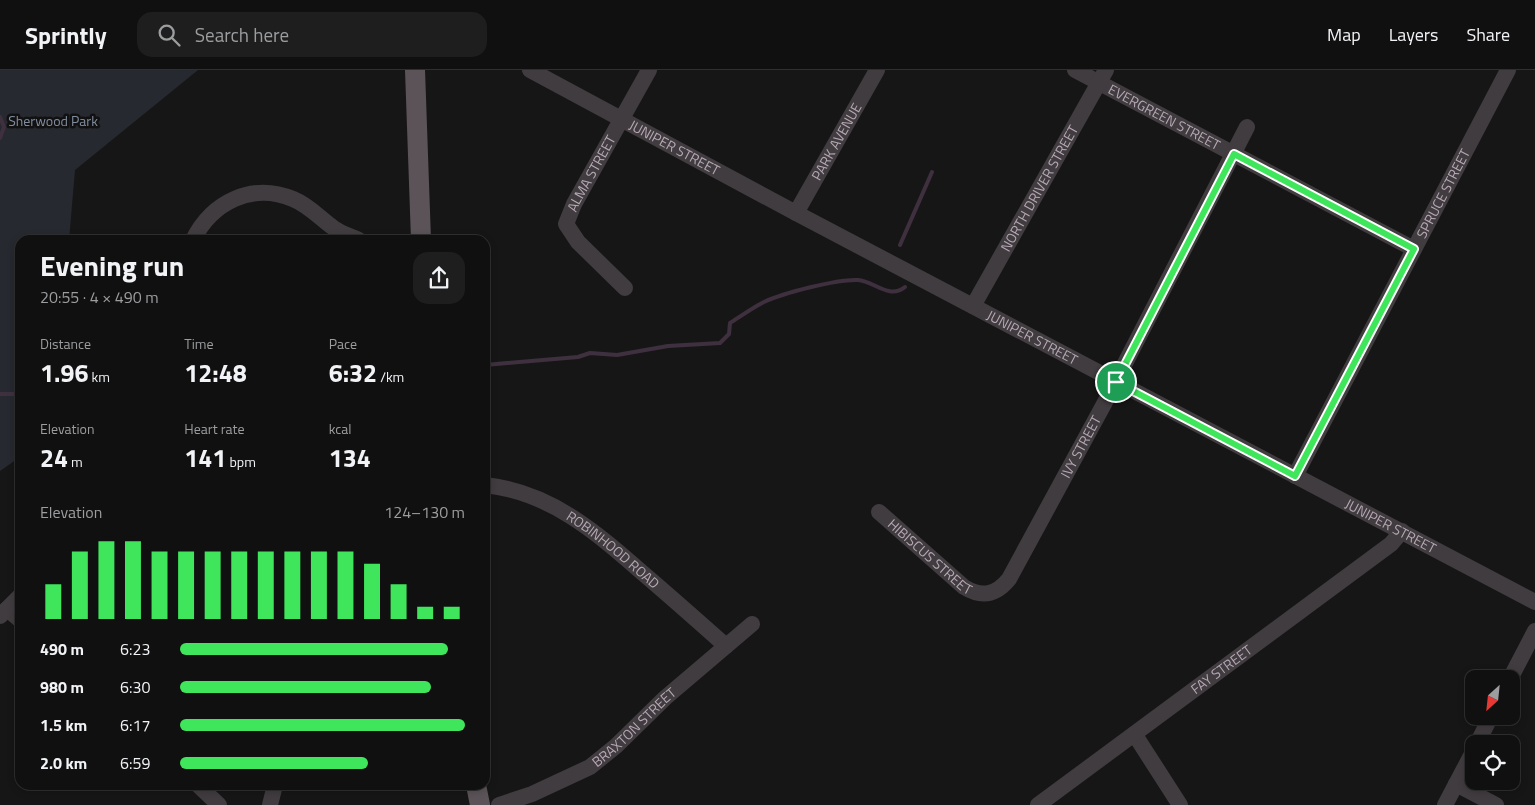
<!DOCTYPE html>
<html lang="en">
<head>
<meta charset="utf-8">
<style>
  :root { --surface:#111010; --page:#1e1e1e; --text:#f1f3f6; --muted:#9c9d9f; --line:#303030; --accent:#3fe65c }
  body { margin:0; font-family:"Titillium Web",sans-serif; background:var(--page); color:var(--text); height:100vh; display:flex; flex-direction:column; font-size:19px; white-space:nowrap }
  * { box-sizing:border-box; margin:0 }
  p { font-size:16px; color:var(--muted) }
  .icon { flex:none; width:28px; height:28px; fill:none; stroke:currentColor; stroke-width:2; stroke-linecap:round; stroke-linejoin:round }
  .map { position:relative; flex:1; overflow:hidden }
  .panel { position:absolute; left:15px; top:165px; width:475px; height:555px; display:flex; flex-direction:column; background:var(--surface); border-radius:15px; box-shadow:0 2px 8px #0003,0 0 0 1px var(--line) }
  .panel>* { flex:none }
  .needle { width:32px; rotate:207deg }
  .buttons { position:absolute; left:1465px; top:600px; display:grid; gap:10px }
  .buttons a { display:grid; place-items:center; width:55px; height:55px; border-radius:10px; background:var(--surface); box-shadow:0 2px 8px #0003,0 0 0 1px var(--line); font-size:25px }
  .pin { position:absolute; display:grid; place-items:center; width:42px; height:42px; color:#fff; margin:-21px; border:2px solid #fff; border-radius:50%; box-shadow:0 1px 5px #0007 }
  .round { display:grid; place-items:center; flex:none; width:52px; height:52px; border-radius:15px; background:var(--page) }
  .summary { display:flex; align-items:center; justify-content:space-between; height:85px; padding:0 25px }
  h1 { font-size:28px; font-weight:700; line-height:38px }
  .metrics { display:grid; grid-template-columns:repeat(3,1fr); gap:8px; height:85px; padding:5px 25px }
  .metrics div { display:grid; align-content:center }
  .metrics b { font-size:25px; font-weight:700 }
  .metrics small { font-size:14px; font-weight:400 }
  .metrics p { font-size:14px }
  .chart { height:140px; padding:10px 25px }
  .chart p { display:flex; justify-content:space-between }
  .chart svg { width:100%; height:90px; margin-top:5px; stroke:var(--accent); stroke-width:6 }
  ul { padding:0 25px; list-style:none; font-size:16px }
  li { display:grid; grid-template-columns:80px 60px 1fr; align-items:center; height:38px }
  li i { height:12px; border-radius:6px; background:var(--accent) }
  header { display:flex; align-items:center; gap:30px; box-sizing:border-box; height:70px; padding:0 25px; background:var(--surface); border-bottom:1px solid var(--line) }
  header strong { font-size:24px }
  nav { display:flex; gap:28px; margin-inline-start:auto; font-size:18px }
  .search { width:350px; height:45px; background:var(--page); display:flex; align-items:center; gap:12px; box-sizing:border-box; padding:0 18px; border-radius:15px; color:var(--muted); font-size:19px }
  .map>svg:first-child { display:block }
  .green { fill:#26292f }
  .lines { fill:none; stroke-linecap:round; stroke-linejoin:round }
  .stream { stroke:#3f303f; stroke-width:4 }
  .minor { stroke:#413c3f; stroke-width:16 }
  .major { stroke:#5b5358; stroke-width:20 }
  .route-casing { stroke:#fff; stroke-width:10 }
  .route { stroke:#3fe65c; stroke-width:6 }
  .labels { text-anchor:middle; stroke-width:5; stroke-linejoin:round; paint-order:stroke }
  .street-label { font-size:14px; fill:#b6a8b4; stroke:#121111 }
  .park-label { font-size:14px; fill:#818ea0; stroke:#121111 }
</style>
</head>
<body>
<header>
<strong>Sprintly</strong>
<div class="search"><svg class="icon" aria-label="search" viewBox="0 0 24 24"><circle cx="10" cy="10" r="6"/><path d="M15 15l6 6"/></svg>Search here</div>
<nav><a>Map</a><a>Layers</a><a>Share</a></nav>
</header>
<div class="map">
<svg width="1535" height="735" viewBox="0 0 1535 735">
  <rect width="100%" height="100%" fill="#171616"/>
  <!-- green -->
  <path class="green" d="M 0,0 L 198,0 L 75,100 L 69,170 L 20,170 L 20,387 L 0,401 Z"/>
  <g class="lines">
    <!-- stream -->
    <path class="stream" d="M 0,47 L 4,57 L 0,68
      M 900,175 L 932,102
      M 485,295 L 578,287 L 590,283 L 617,285 L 668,276 L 720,273 L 729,264 L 730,253 C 741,246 752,238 764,232 C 783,223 837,209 858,210 C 874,211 889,230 905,217
      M 0,324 L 20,324"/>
    <!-- minor -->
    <g class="minor">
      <path id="s1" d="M 530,0 L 796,143 L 1535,532"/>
      <path id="s2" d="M 1075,0 L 1414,179"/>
      <path id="s3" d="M 796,143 L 877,0"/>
      <path d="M 193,170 C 212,132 252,112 293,129 C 308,135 319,147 331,156 C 339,163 350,166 359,170"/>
      <path id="s4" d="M 625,218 L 578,172 L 566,154 L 574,134 L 649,0"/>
      <path id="s5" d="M 973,236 L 1106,0"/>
      <path id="s6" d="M 1295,406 L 1508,0"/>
      <path id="s7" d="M 485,415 C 551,422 597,463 645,505 C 672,528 699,552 726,576"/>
      <path id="s8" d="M 879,442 L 964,517 C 982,528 996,525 1009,509 L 1104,334 L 1247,57"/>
      <path d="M 7,539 L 20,550"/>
      <path d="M 0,546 L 20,526"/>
      <path d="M 1510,609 L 1535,561"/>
      <path d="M 1135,665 L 1180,735"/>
      <path d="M 1477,674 L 1491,646"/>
      <path d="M 1456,714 L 1496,735"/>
      <path d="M 198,715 L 219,735"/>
      <path d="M 270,735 L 275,715"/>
      <path id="s9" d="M 499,735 L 532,724 L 590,697 L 616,676 L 665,628 L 752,554"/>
      <path id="s10" d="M 1038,735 L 1391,474 L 1402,461"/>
      <path d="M 1445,735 L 1474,680"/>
    </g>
    <!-- major -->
    <path class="major" d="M 415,0 L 421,170
      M 476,715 L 480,735"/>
  </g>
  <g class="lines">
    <defs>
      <path id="route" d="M 1234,84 L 1414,179 L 1295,406 L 1116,312 Z"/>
    </defs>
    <!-- route casing -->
    <use href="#route" class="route-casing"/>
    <!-- route -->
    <use href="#route" class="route"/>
  </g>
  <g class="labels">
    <!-- street labels -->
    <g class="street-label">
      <text dy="5" stroke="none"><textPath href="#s2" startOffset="101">EVERGREEN STREET</textPath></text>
      <text dy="5" stroke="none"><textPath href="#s3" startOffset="82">PARK AVENUE</textPath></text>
      <text dy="5" stroke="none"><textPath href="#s1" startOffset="164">JUNIPER STREET</textPath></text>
      <text dy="5" stroke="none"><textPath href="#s4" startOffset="144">ALMA STREET</textPath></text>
      <text dy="5" stroke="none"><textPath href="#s5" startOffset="135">NORTH DRIVER STREET</textPath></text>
      <text dy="5" stroke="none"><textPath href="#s6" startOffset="319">SPRUCE STREET</textPath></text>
      <text dy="5" stroke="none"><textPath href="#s1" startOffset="569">JUNIPER STREET</textPath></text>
      <text dy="5" stroke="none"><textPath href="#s8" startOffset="315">IVY STREET</textPath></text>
      <text dy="5" stroke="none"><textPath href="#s1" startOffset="974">JUNIPER STREET</textPath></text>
      <text dy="5" stroke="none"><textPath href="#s7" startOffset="146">ROBINHOOD ROAD</textPath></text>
      <text dy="5" stroke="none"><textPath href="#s8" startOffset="68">HIBISCUS STREET</textPath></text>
      <text dy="5" stroke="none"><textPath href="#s10" startOffset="228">FAY STREET</textPath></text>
      <text dy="5" stroke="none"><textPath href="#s9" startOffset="158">BRAXTON STREET</textPath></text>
    </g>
    <!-- park labels -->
    <g class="park-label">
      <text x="53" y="56">Sherwood Park</text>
    </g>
  </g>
</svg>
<div class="buttons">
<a><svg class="needle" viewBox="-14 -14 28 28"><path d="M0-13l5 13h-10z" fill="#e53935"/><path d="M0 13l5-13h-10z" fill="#9c9d9f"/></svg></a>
<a><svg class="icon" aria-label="locate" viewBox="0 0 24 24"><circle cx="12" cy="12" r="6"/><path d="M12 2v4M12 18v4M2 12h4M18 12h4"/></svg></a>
</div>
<div class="pin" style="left:1116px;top:312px;background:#1e9e55"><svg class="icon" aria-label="arrive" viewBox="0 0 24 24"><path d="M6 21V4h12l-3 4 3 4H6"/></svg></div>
<section class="panel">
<div class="summary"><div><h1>Evening run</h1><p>20:55 · 4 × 490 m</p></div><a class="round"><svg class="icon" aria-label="share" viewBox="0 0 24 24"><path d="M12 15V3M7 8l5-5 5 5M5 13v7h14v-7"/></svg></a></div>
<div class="metrics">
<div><p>Distance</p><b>1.96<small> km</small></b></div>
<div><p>Time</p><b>12:48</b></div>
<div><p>Pace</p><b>6:32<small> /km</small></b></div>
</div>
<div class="metrics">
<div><p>Elevation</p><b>24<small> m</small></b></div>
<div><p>Heart rate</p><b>141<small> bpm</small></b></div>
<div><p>kcal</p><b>134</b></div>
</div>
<div class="chart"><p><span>Elevation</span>124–130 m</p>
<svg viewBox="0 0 160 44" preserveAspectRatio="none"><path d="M5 44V27M15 44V11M25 44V6M35 44V6M45 44V11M55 44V11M65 44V11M75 44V11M85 44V11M95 44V11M105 44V11M115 44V11M125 44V17M135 44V27M145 44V38M155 44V38"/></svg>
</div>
<ul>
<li><b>490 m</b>6:23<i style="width:94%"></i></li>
<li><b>980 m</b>6:30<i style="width:88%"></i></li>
<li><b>1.5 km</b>6:17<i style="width:100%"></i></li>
<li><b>2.0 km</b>6:59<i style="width:66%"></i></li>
</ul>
</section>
</div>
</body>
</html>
